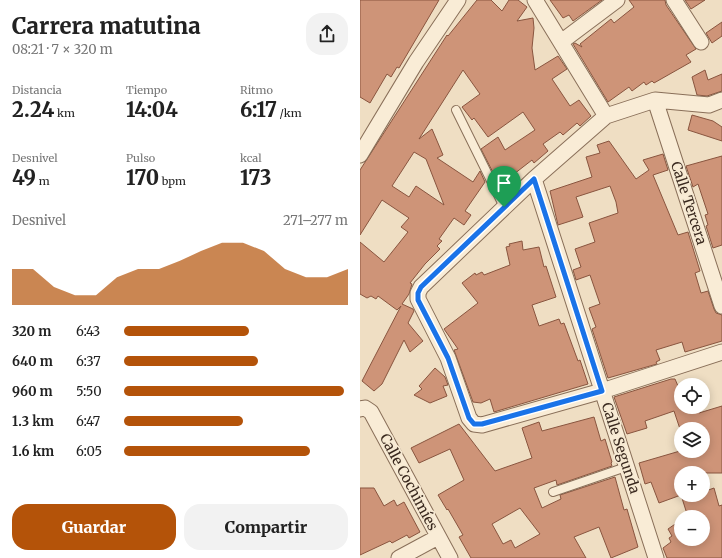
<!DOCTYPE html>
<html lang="es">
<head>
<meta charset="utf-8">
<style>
  :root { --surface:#fff; --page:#f2f2f2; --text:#222; --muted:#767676; --accent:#b45309 }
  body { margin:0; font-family:Merriweather,serif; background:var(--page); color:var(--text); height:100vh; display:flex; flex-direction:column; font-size:15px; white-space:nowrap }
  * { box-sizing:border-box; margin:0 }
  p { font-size:13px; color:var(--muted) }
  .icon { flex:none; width:22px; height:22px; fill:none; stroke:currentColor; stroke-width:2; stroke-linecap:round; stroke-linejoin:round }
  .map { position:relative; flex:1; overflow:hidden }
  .side { display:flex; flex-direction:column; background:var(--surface); width:360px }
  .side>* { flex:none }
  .tools { position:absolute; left:314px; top:378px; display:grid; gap:8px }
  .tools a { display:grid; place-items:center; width:36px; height:36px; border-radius:50%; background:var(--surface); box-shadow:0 2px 10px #0003; font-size:20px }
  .pin { position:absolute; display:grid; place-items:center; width:34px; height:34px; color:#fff; margin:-41px -17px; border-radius:50% 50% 50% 0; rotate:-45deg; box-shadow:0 0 4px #0007 }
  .pin .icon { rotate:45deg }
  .round { display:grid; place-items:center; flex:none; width:42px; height:42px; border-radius:16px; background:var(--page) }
  .head { display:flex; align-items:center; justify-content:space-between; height:68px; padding:0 12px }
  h1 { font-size:22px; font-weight:800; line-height:30px }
  .figures { display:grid; grid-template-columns:repeat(3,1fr); gap:6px; height:68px; padding:4px 12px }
  .figures div { display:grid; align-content:center }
  .figures b { font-size:20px; font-weight:800 }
  .figures small { font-size:11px; font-weight:400 }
  .figures p { font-size:11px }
  .chart { height:112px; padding:8px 12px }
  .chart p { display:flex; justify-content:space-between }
  .chart svg { width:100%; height:72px; margin-top:4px; fill:var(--accent); opacity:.7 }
  .action { display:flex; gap:8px; margin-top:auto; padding:8px 12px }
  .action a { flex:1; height:46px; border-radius:16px; background:var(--accent); color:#fff; font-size:16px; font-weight:800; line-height:46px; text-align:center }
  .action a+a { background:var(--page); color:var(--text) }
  ul { padding:0 12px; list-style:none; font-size:13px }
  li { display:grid; grid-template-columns:64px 48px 1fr; align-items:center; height:30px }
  li i { height:10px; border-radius:5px; background:var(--accent) }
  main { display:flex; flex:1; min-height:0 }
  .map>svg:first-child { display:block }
  .building { fill:#ce9478; stroke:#89553f; fill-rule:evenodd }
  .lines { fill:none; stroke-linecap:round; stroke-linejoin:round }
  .lane-casing { stroke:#896f59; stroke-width:10 }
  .street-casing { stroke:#896f59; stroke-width:17 }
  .lane { stroke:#f9ecd6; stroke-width:8 }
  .street { stroke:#f9ecd6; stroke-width:15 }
  .route-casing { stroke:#fff; stroke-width:8 }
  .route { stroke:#1a73e8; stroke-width:5 }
  .labels { text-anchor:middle; stroke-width:3.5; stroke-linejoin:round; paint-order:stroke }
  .street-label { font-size:14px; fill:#39281e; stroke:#f6e9d2 }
</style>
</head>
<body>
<main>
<section class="side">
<div class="head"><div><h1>Carrera matutina</h1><p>08:21 · 7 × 320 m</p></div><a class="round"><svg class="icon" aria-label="share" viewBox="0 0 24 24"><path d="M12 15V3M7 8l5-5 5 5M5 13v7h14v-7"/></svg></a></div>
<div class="figures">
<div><p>Distancia</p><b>2.24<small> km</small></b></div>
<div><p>Tiempo</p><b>14:04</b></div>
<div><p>Ritmo</p><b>6:17<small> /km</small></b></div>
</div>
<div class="figures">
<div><p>Desnivel</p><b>49<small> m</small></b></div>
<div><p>Pulso</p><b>170<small> bpm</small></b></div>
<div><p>kcal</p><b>173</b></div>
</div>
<div class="chart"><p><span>Desnivel</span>271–277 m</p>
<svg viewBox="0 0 160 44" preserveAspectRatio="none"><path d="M0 44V22L10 22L20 33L30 38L40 38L50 27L60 22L70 22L80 17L90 11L100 6L110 6L120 11L130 22L140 27L150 27L160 22V44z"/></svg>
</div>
<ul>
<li><b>320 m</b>6:43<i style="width:56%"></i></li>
<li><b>640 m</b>6:37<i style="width:60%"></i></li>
<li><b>960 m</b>5:50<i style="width:98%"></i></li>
<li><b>1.3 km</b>6:47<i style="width:53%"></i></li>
<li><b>1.6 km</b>6:05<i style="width:83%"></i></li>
</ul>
<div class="action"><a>Guardar</a><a>Compartir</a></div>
</section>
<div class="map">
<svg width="362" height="558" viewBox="0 0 362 558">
  <rect width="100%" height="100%" fill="#efdec3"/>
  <!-- building -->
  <path class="building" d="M 0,0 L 79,0 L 39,68 L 37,67 L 31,77 L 27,74 L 10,103 L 0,97 Z
    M 117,0 L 131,0 L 142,11 L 149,0 L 158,0 L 167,7 L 157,21 L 173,18 L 174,28 L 172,48 L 175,70 L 198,56 L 207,69 L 192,79 L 210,106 L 219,100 L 231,116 L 220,126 L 217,123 L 203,135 L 200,132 L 183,144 L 188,151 L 174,163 L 172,160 L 145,181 L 148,185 L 142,190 L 121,149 L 138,137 L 145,150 L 175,130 L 163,112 L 128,137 L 114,118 L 112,120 L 102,107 L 120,94 L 103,70 L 59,139 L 72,129 L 83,155 L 77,158 L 113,182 L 120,171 L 125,182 L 105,211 L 111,215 L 104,225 L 94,218 L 79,239 L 82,241 L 77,246 L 80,249 L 65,264 L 50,283 L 52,284 L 49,294 L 42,304 L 53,309 L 54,311 L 48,323 L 63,341 L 50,352 L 44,340 L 22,384 L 14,391 L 2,381 L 41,306 L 37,310 L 18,296 L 16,299 L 11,296 L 7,298 L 0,294 L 0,242 L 24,262 L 48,232 L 41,227 L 49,218 L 22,200 L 0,235 L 0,170 L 87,35 L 88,36 ZM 54,152 L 66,159 L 84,205 L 56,186 L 49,197 L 32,186 Z
    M 190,0 L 242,0 L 213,21 L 209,15 L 203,18 Z
    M 269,0 L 305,0 L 306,5 L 336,49 L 326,55 L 331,62 L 294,83 L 292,81 L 286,85 L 284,82 L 272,91 L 269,87 L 248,102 L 213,44 L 215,43 L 222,47 L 220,44 L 251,19 L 254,23 L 274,7 Z
    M 325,0 L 345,0 L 331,9 Z
    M 362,22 L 362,36 L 352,43 L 346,33 Z
    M 345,70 L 348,80 L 362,74 L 362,91 L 347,96 L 337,95 L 332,77 Z
    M 332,115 L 353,121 L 362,127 L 362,141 L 328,130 Z
    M 249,141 L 276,179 L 289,170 L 283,160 L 303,154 L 308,170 L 293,175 L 318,235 L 328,232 L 340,271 L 335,273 L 341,293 L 348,291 L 354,309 L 356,313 L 362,315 L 362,341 L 325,352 L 322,342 L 296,350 L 300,360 L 296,362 L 297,364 L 248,378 L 232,329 L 236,327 L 229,308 L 240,304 L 230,275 L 216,280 L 213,270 L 221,267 L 215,249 L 235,242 L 229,223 L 258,213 L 256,202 L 250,186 L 216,197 L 223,217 L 198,225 L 190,191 L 232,177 L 226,157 L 240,153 L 237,145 Z
    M 362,156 L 362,245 L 353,248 L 346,226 L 348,225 L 345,215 L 348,214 L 338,184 L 333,187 L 326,166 Z
    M 162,241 L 163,250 L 179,247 L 184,267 L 186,266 L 196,297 L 172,305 L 179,326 L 199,319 L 201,324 L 204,323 L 218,361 L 220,360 L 228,384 L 134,412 L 130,399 L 121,403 L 113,402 L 94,350 L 98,349 L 84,329 L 118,303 L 102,283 L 115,273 L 116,275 L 122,272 L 124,275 L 150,265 L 146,247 L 150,246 L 149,244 Z
    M 75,368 L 85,377 L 88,385 L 83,386 L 87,396 L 70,403 L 54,395 L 62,389 L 59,386 Z
    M 311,379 L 315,379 L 321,393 L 321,407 L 337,407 L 339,413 L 362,406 L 362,473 L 321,473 L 321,495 L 343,495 L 343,492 L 354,488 L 359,506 L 362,505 L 362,558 L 307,558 L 303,548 L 311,542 L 309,538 L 312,536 L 308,529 L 321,520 L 321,539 L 343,539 L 343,517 L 328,517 L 321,495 L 299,503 L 291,482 L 285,484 L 279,463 L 320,451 L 343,451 L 343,429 L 320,429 L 314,411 L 285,421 L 287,428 L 267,434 L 254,397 Z
    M 234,417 L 241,441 L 245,439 L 252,462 L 251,463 L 252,466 L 197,485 L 196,480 L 174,488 L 182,508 L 201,499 L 200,495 L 255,477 L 264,510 L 267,509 L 278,547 L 251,558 L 239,527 L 214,537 L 226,558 L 111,558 L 99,537 L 103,535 L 88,509 L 87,510 L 78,495 L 104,480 L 90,449 L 59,463 L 51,448 L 99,424 L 135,471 L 172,458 L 162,428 L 179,422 L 182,431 ZM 160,508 L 180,534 L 155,548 L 151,540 L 143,544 L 132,524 Z
    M 0,488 L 14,488 L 24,506 L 34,500 L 37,506 L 44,502 L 60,532 L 49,538 L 47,535 L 32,543 L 30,541 L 0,555 Z"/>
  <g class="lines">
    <defs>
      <path id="lane" d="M 96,110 L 144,207
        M 193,492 L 266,467"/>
      <path id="street" d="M 175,0 L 246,116
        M 314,0 L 341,42
        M 201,42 L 257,0
        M 295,100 L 362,306
        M 362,100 L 349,105 L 295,100 L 246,116 L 174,179 L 61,287 L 58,293 L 58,299 L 88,358 L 109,418 L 114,424 L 122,425 L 242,391 L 362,352
        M 0,155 L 56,62 L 98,0
        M 174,179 L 296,558
        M 0,409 L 5,408 L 11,412 L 90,558
        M 39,558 L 78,537"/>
    </defs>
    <!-- lane casing -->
    <use href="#lane" class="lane-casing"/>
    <!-- street casing -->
    <use href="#street" class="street-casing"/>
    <!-- lane -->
    <use href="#lane" class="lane"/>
    <!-- street -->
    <use href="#street" class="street"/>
  </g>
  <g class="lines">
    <defs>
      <path id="route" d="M 174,179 L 242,391 L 122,424 L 114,424 L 109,418 L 88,358 L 58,300 L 58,293 L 61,287 Z"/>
    </defs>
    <!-- route casing -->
    <use href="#route" class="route-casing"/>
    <!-- route -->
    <use href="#route" class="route"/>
  </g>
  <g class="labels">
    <!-- street labels -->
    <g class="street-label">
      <text transform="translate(329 203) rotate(72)" y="5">Calle Tercera</text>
      <text transform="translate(261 448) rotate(72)" y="5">Calle Segunda</text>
      <text transform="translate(49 482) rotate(62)" y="5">Calle Cochimíes</text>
    </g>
  </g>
</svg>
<div class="tools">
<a><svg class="icon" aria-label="locate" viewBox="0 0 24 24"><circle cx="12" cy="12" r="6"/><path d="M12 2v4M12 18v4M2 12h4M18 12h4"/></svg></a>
<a><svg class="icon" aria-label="layers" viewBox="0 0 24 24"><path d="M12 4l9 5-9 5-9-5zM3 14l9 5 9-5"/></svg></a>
<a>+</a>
<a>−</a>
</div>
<div class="pin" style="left:144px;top:207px;background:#1e9e55"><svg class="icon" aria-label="arrive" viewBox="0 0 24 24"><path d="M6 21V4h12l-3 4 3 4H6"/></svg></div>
</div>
</main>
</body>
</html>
